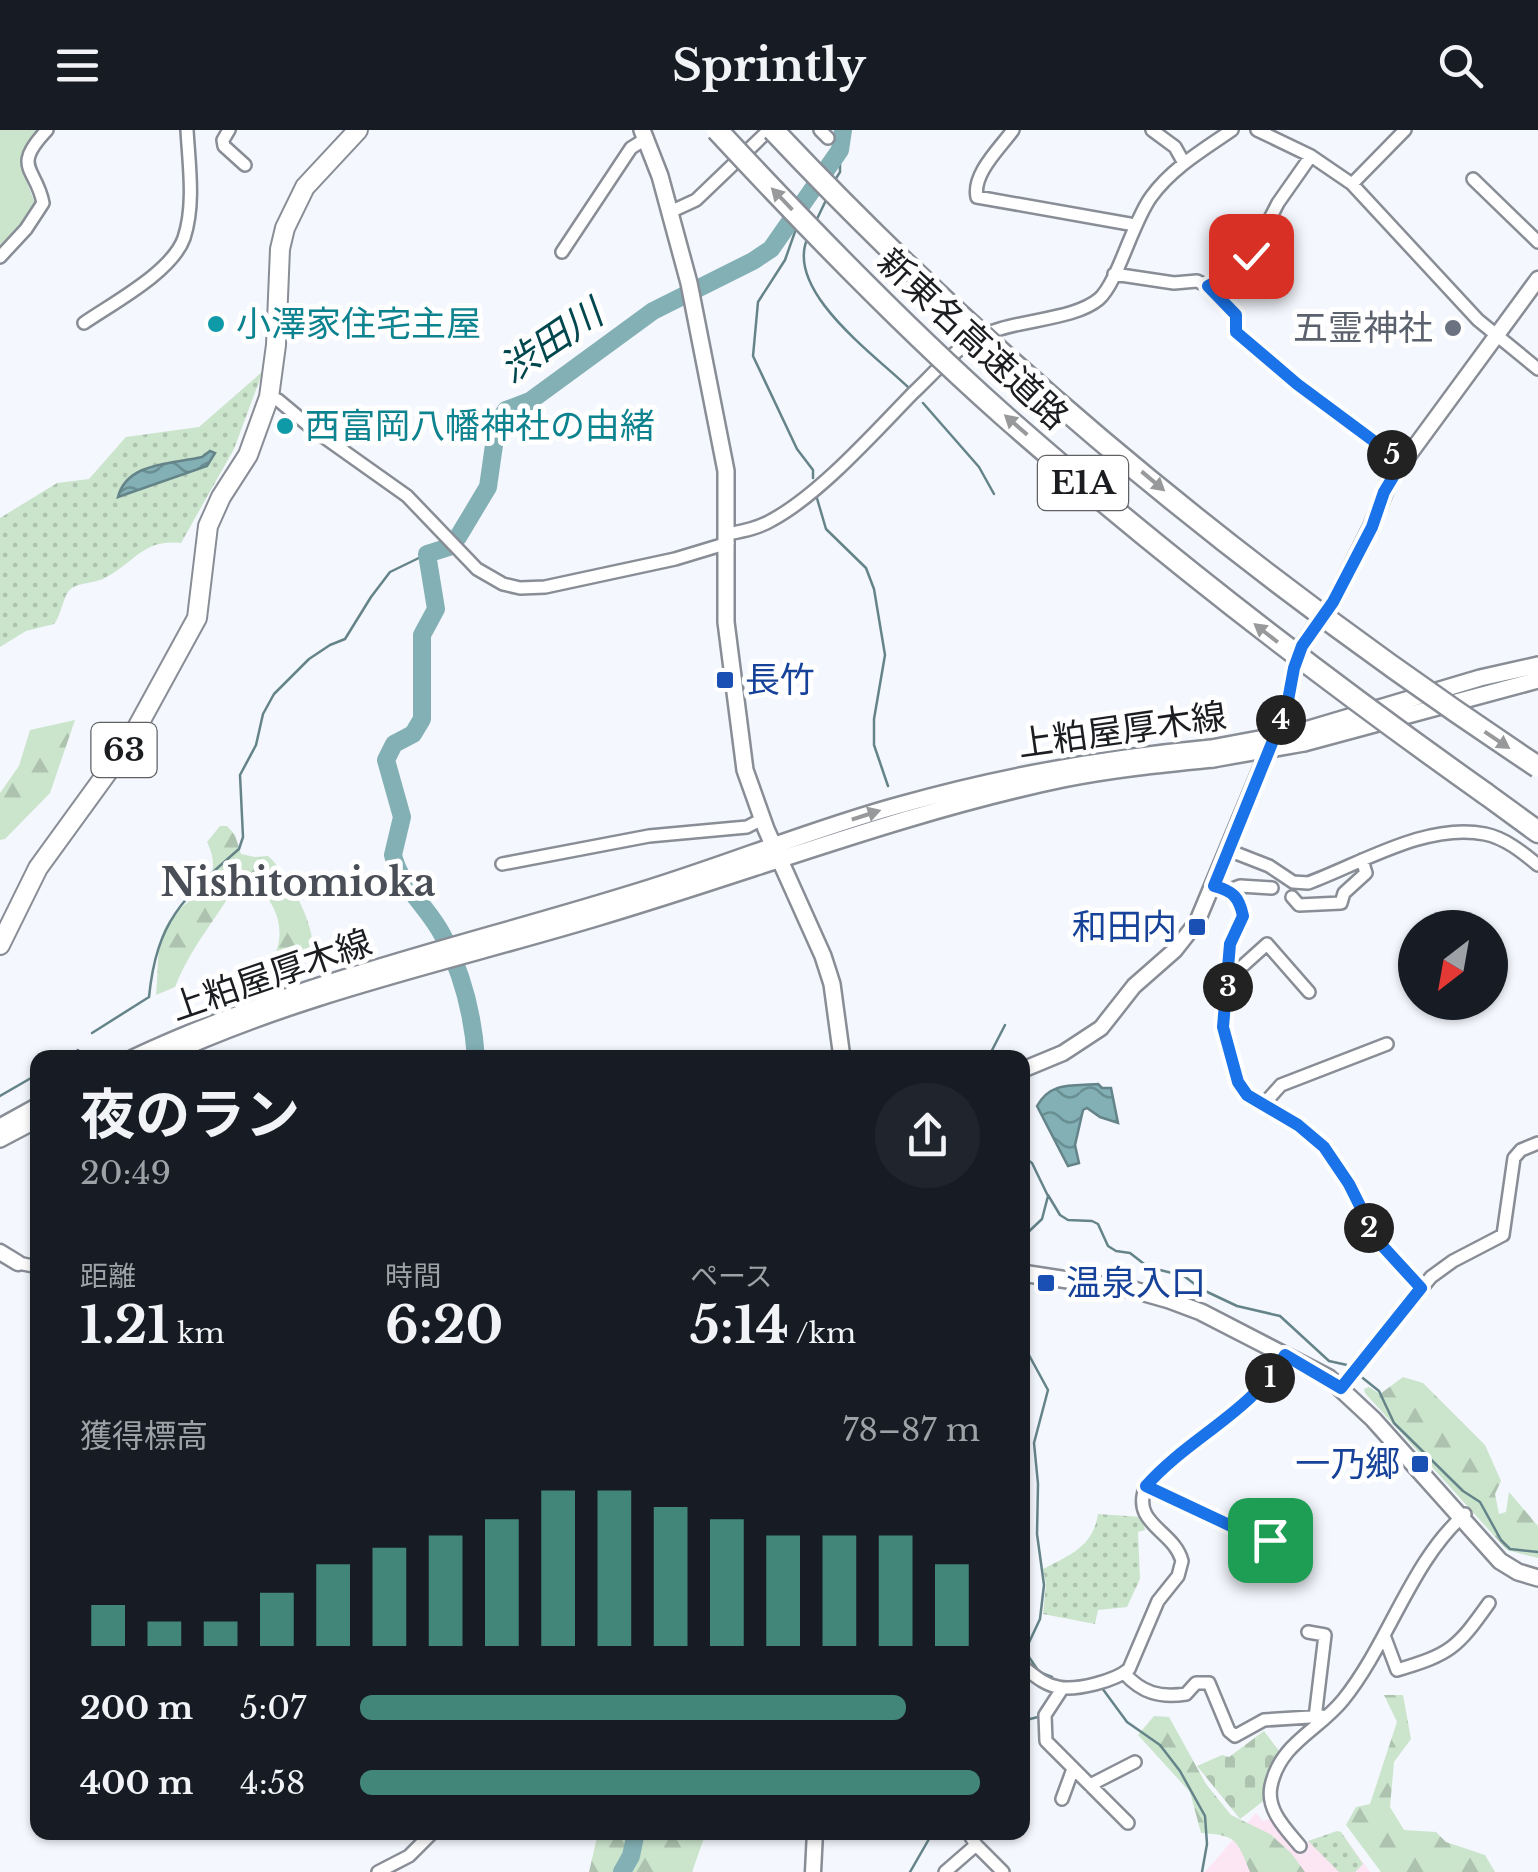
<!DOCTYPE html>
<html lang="ja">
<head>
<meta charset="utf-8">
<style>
  :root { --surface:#171b24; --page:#20242c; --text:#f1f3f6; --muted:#9ea1a6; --accent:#428579 }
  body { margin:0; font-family:"Libre Baskerville","Noto Sans JP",serif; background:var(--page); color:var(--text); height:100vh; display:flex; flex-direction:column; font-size:38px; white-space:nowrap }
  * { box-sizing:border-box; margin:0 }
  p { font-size:32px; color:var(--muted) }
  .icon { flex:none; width:55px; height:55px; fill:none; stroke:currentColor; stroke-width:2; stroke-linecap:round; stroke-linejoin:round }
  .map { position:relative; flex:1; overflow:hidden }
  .drawer { position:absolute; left:30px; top:920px; width:1000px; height:790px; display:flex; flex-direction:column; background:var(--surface); border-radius:20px; box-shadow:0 2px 8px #0004 }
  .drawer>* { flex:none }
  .needle { width:65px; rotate:211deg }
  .controls { position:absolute; left:1398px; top:780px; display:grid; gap:20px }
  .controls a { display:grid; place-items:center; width:110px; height:110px; border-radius:50%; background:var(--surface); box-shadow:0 2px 8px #0004; font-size:50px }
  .pin { position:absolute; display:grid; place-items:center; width:85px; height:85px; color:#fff; margin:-42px; border-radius:20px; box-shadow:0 5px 15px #0006 }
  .km { position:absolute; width:50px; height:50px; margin:-25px; border-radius:50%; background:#222; color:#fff; font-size:28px; line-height:50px; text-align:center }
  .round { display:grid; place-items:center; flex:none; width:105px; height:105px; border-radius:52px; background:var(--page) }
  .headline { display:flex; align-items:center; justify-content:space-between; height:170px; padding:0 50px }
  h1 { font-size:55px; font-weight:700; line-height:75px }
  .metrics { display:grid; grid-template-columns:repeat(3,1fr); gap:15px; height:170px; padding:10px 50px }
  .metrics div { display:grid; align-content:center }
  .metrics b { font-size:50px; font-weight:700 }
  .metrics small { font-size:28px; font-weight:400 }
  .metrics p { font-size:28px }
  .chart { height:280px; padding:20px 50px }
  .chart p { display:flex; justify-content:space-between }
  .chart svg { width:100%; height:180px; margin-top:10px; stroke:var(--accent); stroke-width:6 }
  ul { padding:0 50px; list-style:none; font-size:32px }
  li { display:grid; grid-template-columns:160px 120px 1fr; align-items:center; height:75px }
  li i { height:25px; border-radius:12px; background:var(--accent) }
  header { display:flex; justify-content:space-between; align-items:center; height:130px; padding:0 50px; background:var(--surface); font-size:45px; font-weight:700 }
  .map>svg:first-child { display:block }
  .industrial { fill:#fce6f3 }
  .forest { fill:url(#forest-firs) }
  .cemetery { fill:url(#cemetery-stones) }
  .park { fill:url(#park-dots) }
  .pitch { fill:#cbe4cc }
  .water { fill:url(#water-waves); stroke:#648489; stroke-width:2.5 }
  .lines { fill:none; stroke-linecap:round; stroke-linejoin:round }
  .stream { stroke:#648489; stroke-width:2.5 }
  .river { stroke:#83b0b5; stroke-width:18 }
  .minor-casing { stroke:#888d96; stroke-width:16 }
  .tertiary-casing { stroke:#888d96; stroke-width:19 }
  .secondary-casing { stroke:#888d96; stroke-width:20 }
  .primary-casing { stroke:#888d96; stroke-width:22 }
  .motorway-casing { stroke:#888d96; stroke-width:25 }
  .minor { stroke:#fff; stroke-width:11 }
  .tertiary { stroke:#fff; stroke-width:14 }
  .secondary { stroke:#fff; stroke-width:15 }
  .primary { stroke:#fff; stroke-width:18 }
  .motorway { stroke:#fff; stroke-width:20 }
  .secondary-bridge-casing { stroke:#888d96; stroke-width:20; stroke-linecap:butt }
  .motorway-bridge-casing { stroke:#888d96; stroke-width:25; stroke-linecap:butt }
  .secondary-bridge { stroke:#fff; stroke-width:15 }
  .motorway-bridge { stroke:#fff; stroke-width:20 }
  .oneway { fill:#98999b }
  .route-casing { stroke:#fff; stroke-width:20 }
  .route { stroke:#1a73e8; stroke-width:12 }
  .culture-dot { fill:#0f9aa8; stroke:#fff; stroke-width:4 }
  .worship-dot { fill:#6b7280; stroke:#fff; stroke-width:4 }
  .transit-dot { fill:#1a4fb4; stroke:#fff; stroke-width:4 }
  .labels { text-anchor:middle; stroke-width:10; stroke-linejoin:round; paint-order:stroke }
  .shield { fill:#fff; stroke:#5f6164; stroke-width:2.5 }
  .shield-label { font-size:32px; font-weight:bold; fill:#1b1d21 }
  .culture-label { font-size:35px; fill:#0d838f; stroke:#fff; text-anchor:start }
  .worship-label { font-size:35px; fill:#5b616d; stroke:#fff; text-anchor:end }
  .street-label { font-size:35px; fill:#1b1d21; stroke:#fff }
  .transit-label { font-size:35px; fill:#164399; stroke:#fff; text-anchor:start }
  .water-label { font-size:38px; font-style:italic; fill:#00484e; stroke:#fff }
  .neighbourhood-label { font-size:38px; font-weight:bold; fill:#4a4f57; stroke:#fff }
</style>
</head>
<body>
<header><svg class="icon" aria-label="menu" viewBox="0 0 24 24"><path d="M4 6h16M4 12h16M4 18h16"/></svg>Sprintly<svg class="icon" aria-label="search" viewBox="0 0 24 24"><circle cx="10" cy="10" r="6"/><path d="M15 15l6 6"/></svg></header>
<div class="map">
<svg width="1538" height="1742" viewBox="0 0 1538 1742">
  <defs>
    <pattern id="forest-firs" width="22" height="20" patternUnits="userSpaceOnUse" patternTransform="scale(2.5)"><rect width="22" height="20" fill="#cbe4cc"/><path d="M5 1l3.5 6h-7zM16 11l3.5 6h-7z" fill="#aec3af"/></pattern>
    <pattern id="cemetery-stones" width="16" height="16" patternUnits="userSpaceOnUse" patternTransform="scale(2.5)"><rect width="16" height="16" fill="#cbe4cc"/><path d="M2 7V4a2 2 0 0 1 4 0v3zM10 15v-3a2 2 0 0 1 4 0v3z" fill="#aec3af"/></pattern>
    <pattern id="park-dots" width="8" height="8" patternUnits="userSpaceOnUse" patternTransform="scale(2.5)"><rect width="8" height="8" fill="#cbe4cc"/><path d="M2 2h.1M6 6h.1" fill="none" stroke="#aec3af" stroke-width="1.8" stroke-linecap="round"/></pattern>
    <pattern id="water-waves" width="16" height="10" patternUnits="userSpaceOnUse" patternTransform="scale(2.5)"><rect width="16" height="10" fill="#83b0b5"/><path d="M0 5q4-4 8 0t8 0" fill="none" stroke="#6a8f93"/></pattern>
  </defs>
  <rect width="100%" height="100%" fill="#f4f7fd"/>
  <!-- industrial -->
  <path class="industrial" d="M 1256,1683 L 1263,1691 L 1272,1688 L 1299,1725 L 1308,1721 L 1305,1715 L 1308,1711 L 1341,1702 L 1370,1742 L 1205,1742 Z"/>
  <!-- forest -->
  <path class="forest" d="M 75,590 L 50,663 L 5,709 L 0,710 L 0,663 L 19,636 L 30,600 Z
    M 220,696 L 227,696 L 235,705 L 241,724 L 255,727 L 268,726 C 286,741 317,796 312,821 L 271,832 C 289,803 277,770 250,751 L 236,755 C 214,792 191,817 175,857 L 156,865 C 158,849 157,816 163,802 C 177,766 231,762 207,712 Z
    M 1403,1247 L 1423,1253 L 1485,1315 L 1501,1351 L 1495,1364 L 1499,1384 L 1506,1382 L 1509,1362 L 1538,1396 L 1538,1428 L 1507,1420 L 1365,1263 L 1364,1259 L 1369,1257 L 1380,1264 Z
    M 1384,1565 L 1403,1565 L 1411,1609 L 1394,1632 L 1390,1677 L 1404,1700 L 1436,1702 L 1446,1712 L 1485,1725 L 1495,1742 L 1381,1742 L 1346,1695 L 1356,1677 L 1370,1674 L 1397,1592 Z
    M 1154,1586 L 1169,1587 L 1206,1654 L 1231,1685 L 1270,1704 L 1291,1723 L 1305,1742 L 1250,1742 C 1237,1710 1237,1705 1201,1703 L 1190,1662 L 1138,1605 Z
    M 598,1703 L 702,1703 L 704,1708 L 692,1742 L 589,1742 Z"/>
  <!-- cemetery -->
  <path class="cemetery" d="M 1264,1601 L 1280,1622 L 1265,1659 L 1266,1669 L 1240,1689 L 1197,1636 L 1222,1625 L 1229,1627 Z"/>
  <!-- park -->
  <path class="park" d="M 263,241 L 234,319 L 181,413 C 142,409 135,433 103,449 C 93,453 80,453 72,458 C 63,463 62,485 54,494 L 26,501 L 0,517 L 0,388 L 57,353 L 89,349 L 126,307 L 199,297 Z
    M 1098,1384 L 1142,1387 L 1145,1400 L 1138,1402 L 1140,1449 L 1127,1477 L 1098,1480 L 1095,1494 L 1043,1484 L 1046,1454 L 1043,1439 C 1070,1425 1093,1417 1098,1384 Z
    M 1337,1701 L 1341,1702 L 1363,1734 L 1355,1742 L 1339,1742 L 1308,1711 Z"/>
  <!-- pitch -->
  <path class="pitch" d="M 0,0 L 38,0 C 17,22 24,48 35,72 L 19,98 L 0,118 Z"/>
  <!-- water -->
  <path class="water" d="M 210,321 L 215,323 L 207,336 L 118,367 C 127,332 172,334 202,327 Z
    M 1098,954 L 1102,958 L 1111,958 L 1118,993 L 1100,987 L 1087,978 L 1083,980 L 1075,1015 L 1079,1033 L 1068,1036 L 1037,976 C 1051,951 1073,956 1098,954 Z"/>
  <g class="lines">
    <!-- stream -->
    <path class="stream" d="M 835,50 L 840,42 L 840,20
      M 816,91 L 828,66
      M 797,96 L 785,130 L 758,172 L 753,226 L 797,319 L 813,340 L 813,348
      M 808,107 C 783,160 875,225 909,258
      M 923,273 L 979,337 L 994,364
      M 816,365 L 826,399 L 866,438 L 874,459 L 885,525 L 874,589 L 874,615 L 888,656
      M 92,903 L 149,867 C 157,790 183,768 239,719 L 243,707 L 240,645 L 256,615 L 263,584 L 274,564 L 309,529 L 330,515 L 345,509 L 371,467 L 390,442 L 427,424
      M 68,928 L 78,920
      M 988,928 L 1005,895
      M 0,966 L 38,944
      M 1022,1026 L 1032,1033 L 1048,1066 L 1042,1089 L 1022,1108
      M 1048,1065 L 1060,1085 L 1068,1090 L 1092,1091 L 1098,1094 L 1108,1116 L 1116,1121 L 1130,1123 L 1148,1137 L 1184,1146 L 1201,1159 L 1237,1176 L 1280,1186 L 1329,1231 L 1347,1235
      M 1025,1151 L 1028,1156 L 1024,1216 L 1048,1260 L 1034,1313 L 1038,1354 L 1037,1404 L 1044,1455 L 1040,1489 L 1025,1521 L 1039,1542 L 1052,1547
      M 1359,1245 L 1379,1261 L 1394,1293 L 1463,1361 L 1480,1372 L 1501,1410 L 1510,1419 L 1538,1422
      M 1102,1558 L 1127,1592 L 1160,1615 L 1180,1641 L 1205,1686 L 1207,1714 L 1202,1742
      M 1022,1591 L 1038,1587
      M 910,1742 L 933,1702"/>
    <!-- river -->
    <path class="river" d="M 476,928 C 473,884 463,845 443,806 C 429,778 400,756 393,725 L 402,687 L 386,630 L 394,614 L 413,604 L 422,589 L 422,505 L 436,479 L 427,424 L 449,417 L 458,407 L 488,357 L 497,294 L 506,280 L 530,271 L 653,181 L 753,131 L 771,119 L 840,20 L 843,0
      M 622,1742 L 631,1726 L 636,1702"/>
    <defs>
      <path id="minor" d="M 229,0 L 223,10 L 224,16 L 245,35
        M 820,0 L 828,8
        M 1013,0 C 1000,18 972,44 977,67 L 1135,95
        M 1152,0 L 1175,17 L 1184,33
        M 1257,0 L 1311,26 L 1352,54 L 1478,190 L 1538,239
        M 1473,49 L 1538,112
        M 1352,54 L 1405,0
        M 670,82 L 696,70 L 769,0
        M 562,122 L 631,18 L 647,8
        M 0,127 L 26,99 L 43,73 C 36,37 11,38 47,0
        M 1114,144 L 1174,153 L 1197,151 L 1212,158 L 1236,185 L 1236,201 L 1297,253 L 1402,332
        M 1208,156 L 1245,137 L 1278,73 L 1311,26
        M 84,193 C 113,173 172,142 184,108 C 195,75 189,35 187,0
        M 269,267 L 278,270 L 314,300 L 407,366 L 477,439 L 503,454 L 520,458 L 545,457 L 675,429 L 728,413
        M 728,404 C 743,401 759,398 772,390 C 820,364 874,303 913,263 C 931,246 949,225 970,212 C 1006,188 1070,193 1099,169 C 1118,152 1132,93 1151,67 C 1172,38 1203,20 1232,0
        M 1228,720 L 1269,736 L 1293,752 L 1308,753 C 1360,734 1427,692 1485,704 C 1505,708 1522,722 1538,735
        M 502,734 L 649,706 L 747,697 L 762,689
        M 1214,756 C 1233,760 1240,767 1243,786 L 1229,814 L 1223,897 L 1237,952 L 1247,965 L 1298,995 L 1324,1017 L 1349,1055 L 1377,1110 L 1421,1158
        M 1230,760 L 1240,756 L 1272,758
        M 1292,767 L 1299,775 L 1341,773 L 1344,763 L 1366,743 L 1362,730
        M 1229,842 L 1237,841 L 1267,814 L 1309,862
        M 1263,975 L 1281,955 L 1387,914
        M 18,1133 L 38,1137
        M 1341,1258 L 1431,1147 L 1453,1131 L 1503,1105 L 1514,1028 L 1521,1020 L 1538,1013
        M 1146,1356 L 1261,1410 L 1270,1410 L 1296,1427
        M 1308,1502 L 1325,1505 L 1315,1588
        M 1385,1508 L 1397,1540 C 1451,1524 1457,1518 1489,1473
        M 1022,1536 C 1033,1544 1044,1555 1058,1557 C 1076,1561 1115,1551 1129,1539 L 1158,1471 L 1178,1446 L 1182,1431 C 1174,1400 1130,1394 1146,1356 C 1189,1308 1253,1282 1285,1225
        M 1124,1543 C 1142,1563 1160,1568 1186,1564 L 1196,1553 L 1209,1553 L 1229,1601 L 1235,1606 L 1264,1590 L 1326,1586
        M 1062,1559 L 1045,1585 L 1046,1611 L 1128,1693
        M 1090,1655 L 1135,1632
        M 1062,1669 L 1073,1639
        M 968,1702 L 976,1715 L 1003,1742
        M 1300,1716 C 1286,1699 1266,1680 1271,1656 C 1280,1613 1318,1601 1343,1570 C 1389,1513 1411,1431 1465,1384
        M 378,1742 L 409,1726 L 433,1702
        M 945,1742 L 976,1715"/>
      <path id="tertiary" d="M 1022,940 L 1063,923 L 1101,898 L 1134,856 L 1175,820 L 1197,792 L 1287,576 L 1294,538 L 1302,515 L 1333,472 L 1371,397 L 1389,352 L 1538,149
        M 0,1122 L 18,1133
        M 813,1742 L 815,1702"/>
      <path id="secondary" d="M 642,0 L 660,46 L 689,153 L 726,341 L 726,492 L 745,640 L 766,699 L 823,826 L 832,854 L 842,928
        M 1302,601 L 1480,548 L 1538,535
        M 1304,613 L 1538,550
        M 133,928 C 291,854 461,816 627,765 C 719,738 808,700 900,675 C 1002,646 1105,628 1211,618
        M 161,928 C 300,863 453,831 599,787 C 754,741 905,682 1063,649 C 1112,639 1163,634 1213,629
        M 0,997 L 38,976
        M 0,1009 L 38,989
        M 1022,1143 L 1134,1160 L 1169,1170 L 1201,1182 L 1329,1248 L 1373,1289 L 1500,1431 L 1518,1442 L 1538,1448"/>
      <path id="primary" d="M 0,815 L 38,738 L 128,614 L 197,488 L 208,396 L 221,367 L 248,325 L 269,267 L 276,215 L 280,119 L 285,98 L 305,57 L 358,0"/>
      <path id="motorway" d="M 1486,664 L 1538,702"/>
    </defs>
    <!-- minor casing -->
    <use href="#minor" class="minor-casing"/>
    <!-- tertiary casing -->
    <use href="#tertiary" class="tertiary-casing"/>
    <!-- secondary casing -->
    <use href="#secondary" class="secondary-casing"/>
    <!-- primary casing -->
    <use href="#primary" class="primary-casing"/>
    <!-- motorway casing -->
    <use href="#motorway" class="motorway-casing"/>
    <!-- minor -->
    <use href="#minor" class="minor"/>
    <!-- tertiary -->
    <use href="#tertiary" class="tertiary"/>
    <!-- secondary -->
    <use href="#secondary" class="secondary"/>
    <!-- primary -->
    <use href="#primary" class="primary"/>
    <!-- motorway -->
    <use href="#motorway" class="motorway"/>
    <defs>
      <path id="secondary-bridge" d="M 1211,618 L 1302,601
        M 1213,629 L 1304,613"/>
      <path id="motorway-bridge" d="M 717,0 C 808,98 902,195 1002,284 C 1156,420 1318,545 1486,664
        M 773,0 C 1000,241 1262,454 1538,637"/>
    </defs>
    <!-- secondary-bridge casing -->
    <use href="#secondary-bridge" class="secondary-bridge-casing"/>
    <!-- motorway-bridge casing -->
    <use href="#motorway-bridge" class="motorway-bridge-casing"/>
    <!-- secondary-bridge -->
    <use href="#secondary-bridge" class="secondary-bridge"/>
    <!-- motorway-bridge -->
    <use href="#motorway-bridge" class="motorway-bridge"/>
  </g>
  <!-- one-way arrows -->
  <defs><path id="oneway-solid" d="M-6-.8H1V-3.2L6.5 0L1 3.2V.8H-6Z" transform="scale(2.5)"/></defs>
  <g class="oneway">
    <use href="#oneway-solid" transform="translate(782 69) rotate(-134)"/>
    <use href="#oneway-solid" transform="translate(1016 295) rotate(-139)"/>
    <use href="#oneway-solid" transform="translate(1153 351) rotate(40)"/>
    <use href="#oneway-solid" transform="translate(1266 503) rotate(-142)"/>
    <use href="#oneway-solid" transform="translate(1497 610) rotate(34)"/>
    <use href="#oneway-solid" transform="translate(866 685) rotate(-18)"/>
  </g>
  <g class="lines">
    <defs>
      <path id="route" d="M 1251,126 L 1245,136 L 1208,156 L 1236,185 L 1236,202 L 1297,254 L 1402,332 L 1384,362 L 1372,397 L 1333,472 L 1302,516 L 1294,538 L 1287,576 L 1214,756 C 1233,761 1239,767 1243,786 L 1230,814 L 1223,897 L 1238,952 L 1247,965 L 1298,995 L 1324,1017 L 1349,1054 L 1377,1110 L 1421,1158 L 1341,1258 L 1285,1225 C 1252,1282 1188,1308 1146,1356 L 1261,1410 L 1270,1410"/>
    </defs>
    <!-- route casing -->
    <use href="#route" class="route-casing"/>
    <!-- route -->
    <use href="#route" class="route"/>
  </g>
  <!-- markers -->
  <g class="culture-dot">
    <circle cx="216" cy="194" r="10"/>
    <circle cx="285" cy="296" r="10"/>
  </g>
  <circle class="worship-dot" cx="1453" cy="198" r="10"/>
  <g class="transit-dot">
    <rect x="715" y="540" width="20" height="20" rx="5"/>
    <rect x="1187" y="787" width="20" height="20" rx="5"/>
    <rect x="1036" y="1143" width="20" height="20" rx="5"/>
    <rect x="1410" y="1324" width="20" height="20" rx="5"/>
  </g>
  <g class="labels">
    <!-- shield labels -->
    <g class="shield">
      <rect x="1038" y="326" width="90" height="54" rx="8"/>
      <rect x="91.5" y="593" width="65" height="54" rx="8"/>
    </g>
    <g class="shield-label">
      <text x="1083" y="364">E1A</text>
      <text x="124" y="631">63</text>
    </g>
    <!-- culture labels -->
    <g class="culture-label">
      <text x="236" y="206">小澤家住宅主屋</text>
      <text x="305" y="308">西富岡八幡神社の由緒</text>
    </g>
    <!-- worship labels -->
    <g class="worship-label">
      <text x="1433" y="210">五霊神社</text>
    </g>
    <!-- street labels -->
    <g class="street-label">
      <text transform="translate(973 209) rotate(43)" y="12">新東名高速道路</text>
      <text transform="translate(1122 600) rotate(-8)" y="12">上粕屋厚木線</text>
      <text transform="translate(271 845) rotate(-19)" y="12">上粕屋厚木線</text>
    </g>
    <!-- transit labels -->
    <g class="transit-label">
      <text x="745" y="562">長竹</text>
      <text x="1177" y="809" text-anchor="end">和田内</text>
      <text x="1066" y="1165">温泉入口</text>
      <text x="1400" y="1346" text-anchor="end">一乃郷</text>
    </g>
    <!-- water labels -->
    <g class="water-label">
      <text transform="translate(551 211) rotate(-34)" y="13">渋田川</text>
    </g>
    <!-- neighbourhood labels -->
    <g class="neighbourhood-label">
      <text x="298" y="766">Nishitomioka</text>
    </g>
  </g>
</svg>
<div class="controls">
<a><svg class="needle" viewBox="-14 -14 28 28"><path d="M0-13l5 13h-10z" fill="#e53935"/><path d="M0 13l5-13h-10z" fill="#9ea1a6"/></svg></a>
</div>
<div class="pin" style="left:1270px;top:1410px;background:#1e9e55"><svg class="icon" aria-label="arrive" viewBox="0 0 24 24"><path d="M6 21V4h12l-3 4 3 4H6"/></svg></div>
<div class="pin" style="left:1251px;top:126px;background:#d93025"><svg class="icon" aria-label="check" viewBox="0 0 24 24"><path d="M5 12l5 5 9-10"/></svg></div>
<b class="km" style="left:1270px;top:1248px">1</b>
<b class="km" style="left:1369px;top:1098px">2</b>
<b class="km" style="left:1228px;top:857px">3</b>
<b class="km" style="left:1281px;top:590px">4</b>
<b class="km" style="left:1392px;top:325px">5</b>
<section class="drawer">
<div class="headline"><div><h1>夜のラン</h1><p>20:49</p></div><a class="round"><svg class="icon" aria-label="share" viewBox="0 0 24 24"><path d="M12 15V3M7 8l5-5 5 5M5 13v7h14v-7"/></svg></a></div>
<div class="metrics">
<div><p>距離</p><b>1.21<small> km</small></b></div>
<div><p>時間</p><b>6:20</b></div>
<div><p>ペース</p><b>5:14<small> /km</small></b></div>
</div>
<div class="chart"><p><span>獲得標高</span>78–87 m</p>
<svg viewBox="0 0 160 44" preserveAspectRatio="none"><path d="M5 44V34M15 44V38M25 44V38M35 44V31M45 44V24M55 44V20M65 44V17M75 44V13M85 44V6M95 44V6M105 44V10M115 44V13M125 44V17M135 44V17M145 44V17M155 44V24"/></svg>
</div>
<ul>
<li><b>200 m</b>5:07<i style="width:88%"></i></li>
<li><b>400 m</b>4:58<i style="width:100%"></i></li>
</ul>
</section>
</div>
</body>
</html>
